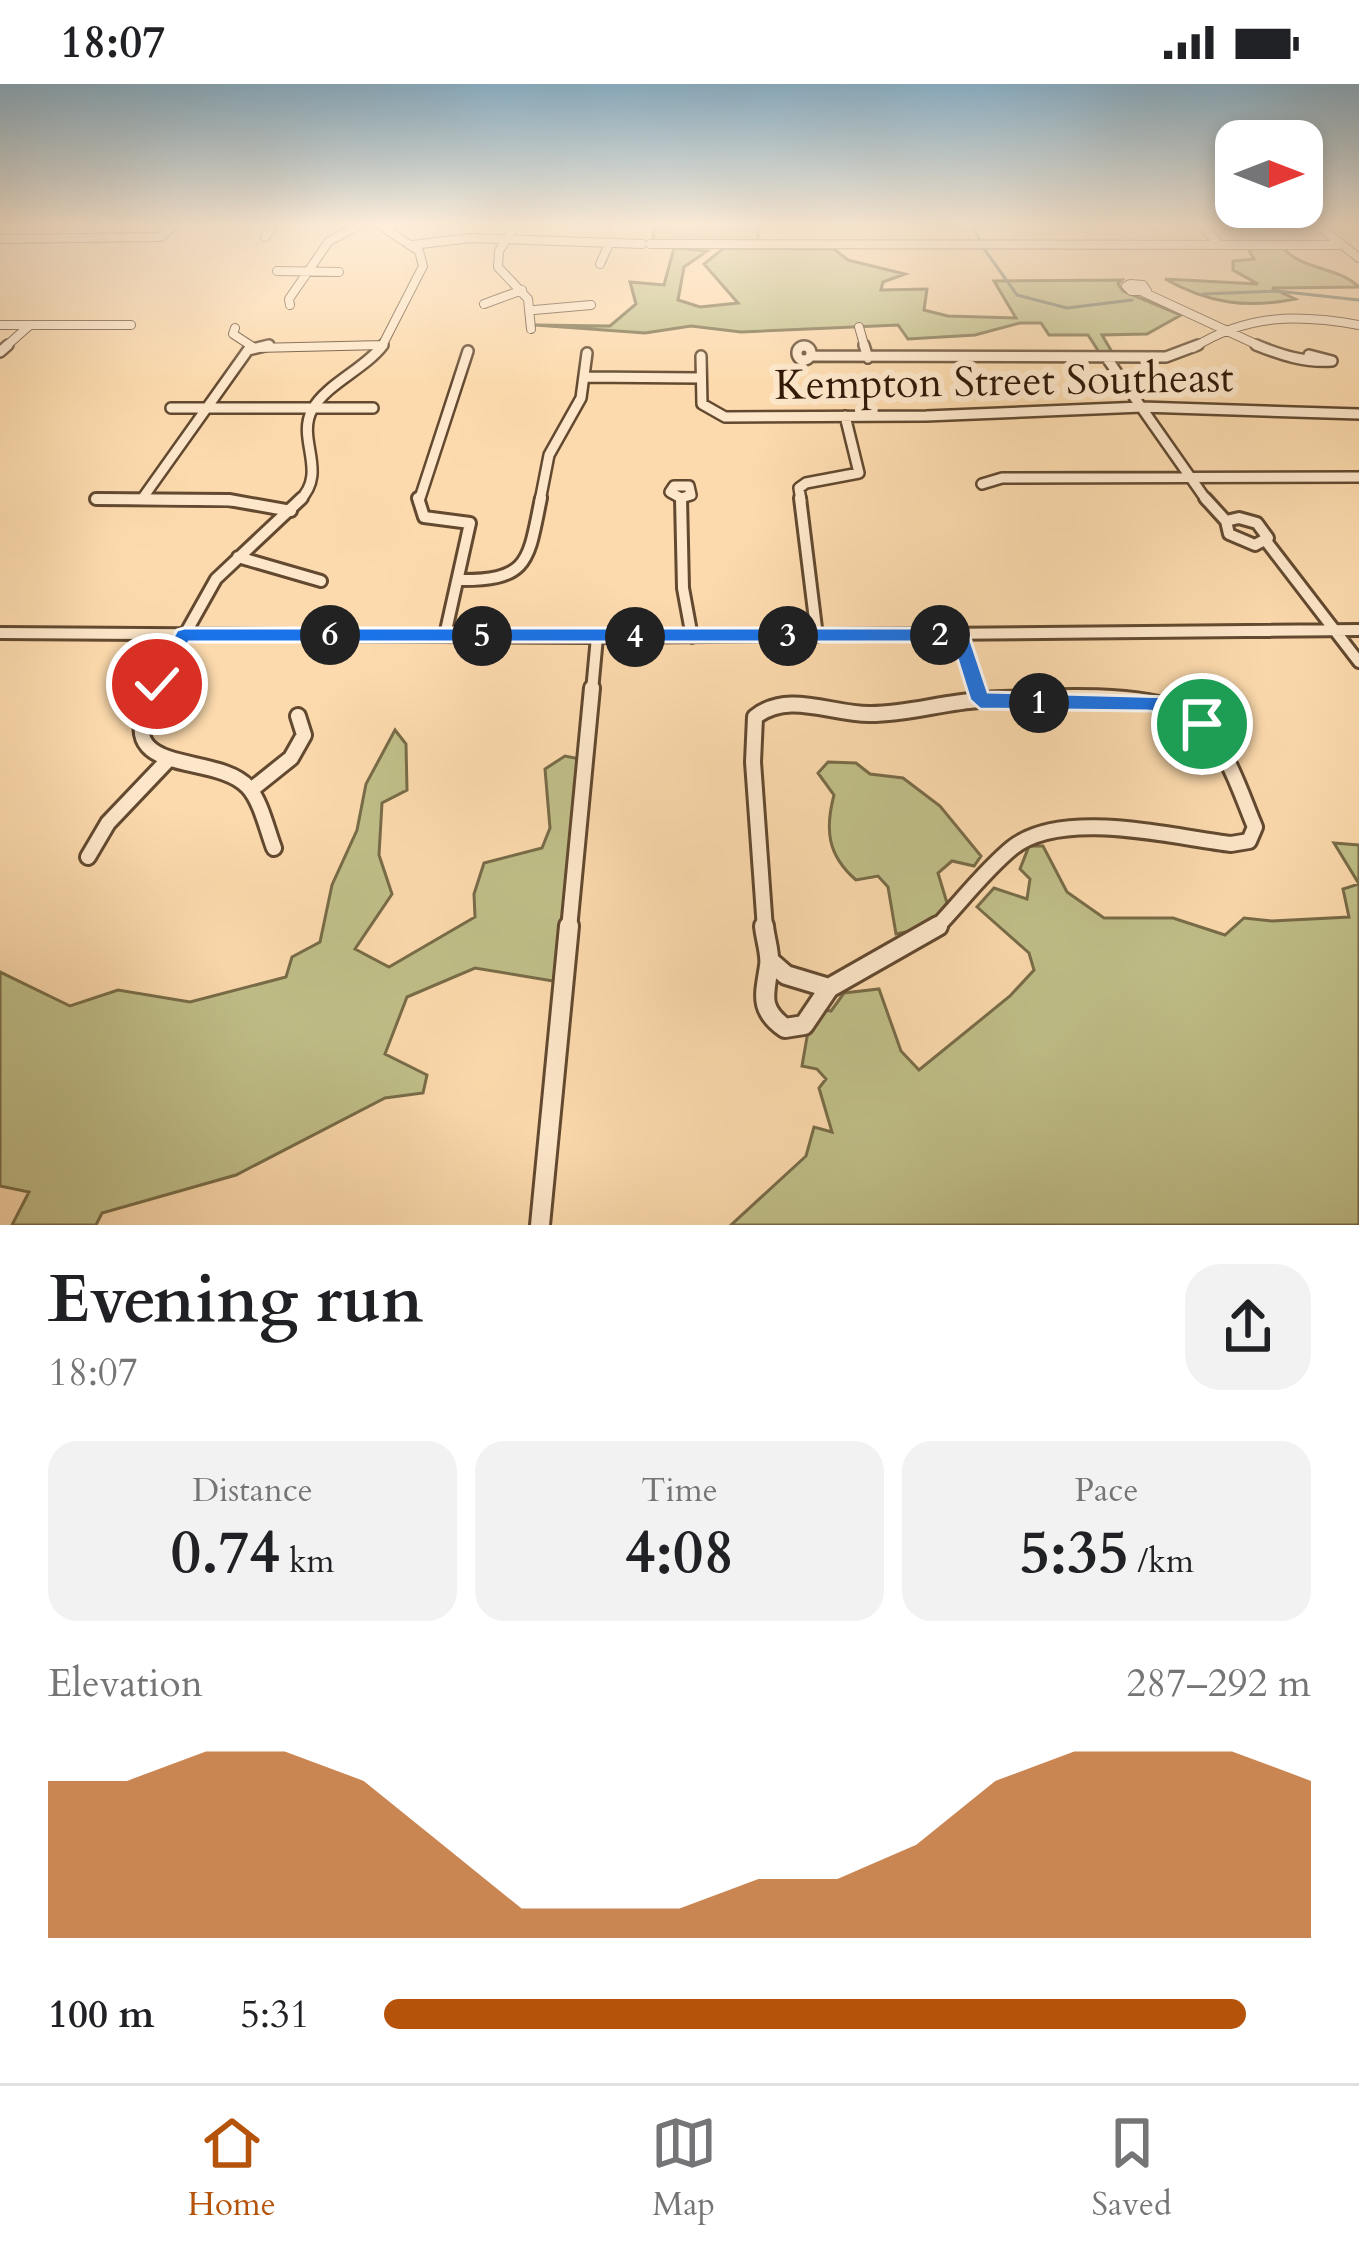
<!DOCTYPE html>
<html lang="en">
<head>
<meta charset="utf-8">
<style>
  :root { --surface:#fff; --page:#f2f2f2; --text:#202124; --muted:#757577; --line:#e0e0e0; --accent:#b45309 }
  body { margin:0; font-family:Cardo,serif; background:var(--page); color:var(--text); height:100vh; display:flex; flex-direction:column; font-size:45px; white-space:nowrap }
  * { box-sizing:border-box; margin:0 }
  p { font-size:39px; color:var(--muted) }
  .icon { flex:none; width:66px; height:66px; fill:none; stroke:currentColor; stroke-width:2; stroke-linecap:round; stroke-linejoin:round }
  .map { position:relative; height:1141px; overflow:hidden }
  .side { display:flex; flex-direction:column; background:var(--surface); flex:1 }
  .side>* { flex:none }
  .needle { width:78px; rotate:90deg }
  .buttons { position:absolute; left:1215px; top:36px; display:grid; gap:24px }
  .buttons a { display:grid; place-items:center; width:108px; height:108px; border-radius:24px; background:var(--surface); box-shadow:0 6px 18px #0003; font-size:60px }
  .pin { position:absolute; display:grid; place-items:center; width:102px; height:102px; color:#fff; margin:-51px; border:6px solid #fff; border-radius:50%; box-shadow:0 3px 12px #0007 }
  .km { position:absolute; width:60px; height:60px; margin:-30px; border-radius:50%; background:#222; color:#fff; font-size:33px; line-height:60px; text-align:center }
  .round { display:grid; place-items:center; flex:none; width:126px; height:126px; border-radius:36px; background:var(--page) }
  .head { display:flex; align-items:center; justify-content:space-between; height:204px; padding:0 48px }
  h1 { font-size:66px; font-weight:700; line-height:90px }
  .metrics { display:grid; grid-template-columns:repeat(3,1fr); gap:18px; height:204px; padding:12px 48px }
  .metrics div { display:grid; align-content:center; border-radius:30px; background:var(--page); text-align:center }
  .metrics b { font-size:60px; font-weight:700 }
  .metrics small { font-size:33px; font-weight:400 }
  .metrics p { font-size:33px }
  .chart { height:336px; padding:24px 48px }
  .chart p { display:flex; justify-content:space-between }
  .chart svg { width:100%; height:216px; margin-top:12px; fill:var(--accent); opacity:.7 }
  ul { padding:0 48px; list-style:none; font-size:39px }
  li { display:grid; grid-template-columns:192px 144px 1fr; align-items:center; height:90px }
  li i { height:30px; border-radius:15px; background:var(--accent) }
  .status { display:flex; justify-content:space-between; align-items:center; height:84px; padding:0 60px; background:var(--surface); direction:ltr }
  .status svg { height:33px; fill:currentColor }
  .tab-bar { display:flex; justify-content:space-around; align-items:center; height:168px; border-top:3px solid var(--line); background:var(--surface); font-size:33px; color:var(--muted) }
  .tab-bar a { display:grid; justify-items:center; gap:6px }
  .tab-bar .active { color:var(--accent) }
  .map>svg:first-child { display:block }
  .green { fill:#c0bf89; stroke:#786c48; stroke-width:3 }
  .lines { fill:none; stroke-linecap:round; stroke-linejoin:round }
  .stream { stroke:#727a6b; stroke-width:3 }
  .minor-far4-casing { stroke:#624930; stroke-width:10 }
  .minor-far3-casing { stroke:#624930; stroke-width:14 }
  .minor-far2-casing { stroke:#624930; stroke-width:16 }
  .minor-far1-casing { stroke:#624930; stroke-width:20 }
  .minor-casing { stroke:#624930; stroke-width:24 }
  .minor-far4 { stroke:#fde7ca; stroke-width:8 }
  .minor-far3 { stroke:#fde7ca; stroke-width:9 }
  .minor-far2 { stroke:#fde7ca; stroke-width:10 }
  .minor-far1 { stroke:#fde7ca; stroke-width:14 }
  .minor { stroke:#fde7ca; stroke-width:18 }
  .route { fill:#1a73e8; stroke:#fff; stroke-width:3 }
  .labels { text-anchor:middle; stroke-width:12; stroke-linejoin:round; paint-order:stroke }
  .far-street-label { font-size:42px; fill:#2f1907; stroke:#fde7ca }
</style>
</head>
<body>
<div class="status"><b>18:07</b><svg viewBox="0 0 49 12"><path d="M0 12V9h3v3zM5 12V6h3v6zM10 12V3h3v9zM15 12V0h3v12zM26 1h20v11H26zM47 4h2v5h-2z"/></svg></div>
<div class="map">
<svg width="1359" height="1141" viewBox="0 0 1359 1141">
  <rect width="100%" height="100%" fill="#fcdaad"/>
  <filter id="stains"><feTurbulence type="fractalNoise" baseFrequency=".00167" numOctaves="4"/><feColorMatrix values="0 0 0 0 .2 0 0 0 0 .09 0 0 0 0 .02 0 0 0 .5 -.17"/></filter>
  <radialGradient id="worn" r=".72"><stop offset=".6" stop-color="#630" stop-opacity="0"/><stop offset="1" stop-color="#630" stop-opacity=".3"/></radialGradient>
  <!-- green -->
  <path class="green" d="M 654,140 L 762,140 L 757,143 L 759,157 L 653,157 Z
    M 674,164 L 707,167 L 684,183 L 678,216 L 700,223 L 738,219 L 704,180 L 724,164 L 834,165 L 848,176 L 905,190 L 883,198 L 881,206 L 927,205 L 924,226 L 948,232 L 1016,234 L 994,197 L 1122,196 L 1118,200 L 1123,207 L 1181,231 L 1147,250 L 1102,251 L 1112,268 L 1099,268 L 1088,251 L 1049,251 L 1041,239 L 1020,239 L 975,251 L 908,255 L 898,241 L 741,248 L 691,242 L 645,249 L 535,241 L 610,242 L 636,220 L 630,198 L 664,201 Z
    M 1283,164 C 1304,187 1337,182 1359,203 L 1272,204 L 1295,215 C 1246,225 1208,219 1165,195 L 1258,200 L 1233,186 L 1233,177 L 1254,175 L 1248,165 Z
    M 395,646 L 406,660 L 407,706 L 382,719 L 379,771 L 392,810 L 355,865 L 389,883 L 475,833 L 474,810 L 484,779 L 542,764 L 550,744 L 545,685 L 565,672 L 585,676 L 565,899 L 475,884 L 407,913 L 385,970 L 427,991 L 423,1009 L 385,1014 L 236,1091 L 102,1129 L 96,1141 L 12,1141 L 29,1108 L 0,1102 L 0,888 L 70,922 L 118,906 L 190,918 L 286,893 L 292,873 L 320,858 L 332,801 L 357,746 L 366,700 Z
    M 828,678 L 856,679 L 870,690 L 903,694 L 940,722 L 981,772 L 974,782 L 952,777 L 938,789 L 947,819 L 926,844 L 896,850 L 888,803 L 878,792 L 856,796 C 827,771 825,745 834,711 L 818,689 Z
    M 1334,759 L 1359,761 L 1359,1141 L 731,1141 L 806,1072 L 814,1043 L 832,1048 L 819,1004 L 826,995 L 817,985 L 802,982 L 812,924 L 831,927 L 844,909 L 879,905 L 901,967 L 919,986 L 1010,912 L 1034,886 L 1029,869 L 977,823 L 994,804 L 1027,815 L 1030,795 L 1020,785 L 1029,762 L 1043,762 L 1067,808 L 1104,834 L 1173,834 L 1225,851 L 1244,834 L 1272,837 L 1349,833 L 1343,805 L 1359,800 Z"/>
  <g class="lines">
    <!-- stream -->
    <path class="stream" d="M 972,140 L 980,157
      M 982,162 L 1017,211 L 1067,224 L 1132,216
      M 1203,210 L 1277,207 L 1359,216"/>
    <defs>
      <path id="minor-far4" d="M 378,140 L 419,167 L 423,182 L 381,264
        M 516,140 L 499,167 L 498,183 L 528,215 L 531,245
        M 1083,140 L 1086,144
        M 1200,140 L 1219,160
        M 1316,140 L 1359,174
        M 265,153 L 275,140
        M 0,155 L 161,153 L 175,140
        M 650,160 L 1342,161
        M 413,161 L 470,154 L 642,160
        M 600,180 L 609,160
        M 277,187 L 339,188
        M 1130,200 L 1143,201 L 1147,207 L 1131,207 L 1126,202 Z
        M 1143,208 L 1264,264
        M 484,220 L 522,206
        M 290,221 L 289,215 L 329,157 L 362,140
        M 534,226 L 591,221
        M 0,241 L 131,241
        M 859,243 L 865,264
        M 235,244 L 233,250 L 253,263
        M 4,264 L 30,241
        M 256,264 L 383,261
        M 1193,264 C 1247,230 1297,230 1359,241"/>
      <path id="minor-far3" d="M 864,261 L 868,274
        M 1256,261 C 1281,271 1305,279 1332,277 L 1309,271 L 1312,276
        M797 269a7 7 0 1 1 14 0a7 7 0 1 1-14 0Z
        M 0,268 L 8,261
        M 701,272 L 702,320 L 725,333 L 926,332 L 1142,323 L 1359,330
        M 813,272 L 1166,273 L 1198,261
        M 1106,273 L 1207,417
        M 584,293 L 701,294
        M 171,324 L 373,324
        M 982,400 L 1002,394 L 1359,393
        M 674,402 L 689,402 L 691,411 L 681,414 L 670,408 Z
        M 96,415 L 232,417
        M 142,415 L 248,266 L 269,261
        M 299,417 C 329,388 296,356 312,326 C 326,300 365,285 383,261
        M 419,417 L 468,267
        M 540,417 L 549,371 L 581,314 L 587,269
        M 801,417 L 799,404 L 806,399 L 859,389 L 845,332"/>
      <path id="minor-far2" d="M 418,414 L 424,433 L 470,439 L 445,551
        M 681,414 L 683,504 L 692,553
        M 800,414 L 817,552
        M 1205,414 L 1226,437
        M 96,415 L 229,416 L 291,427
        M 1239,434 L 1257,439 L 1268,454 L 1255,461 L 1229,450 L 1226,437 Z
        M 1266,457 L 1359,578
        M 238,473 L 321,497
        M 458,496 C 530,497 528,477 541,414
        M 0,549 L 597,553 L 1359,546
        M 959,551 L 977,607
        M 153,607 L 216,495 L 302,414
        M 592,607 L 597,553"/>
      <path id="minor-far1" d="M 155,604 C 103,697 214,666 248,703 C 261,717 267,746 274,764
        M 976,604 L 980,616
        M 251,706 L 291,674 L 304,651 L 298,632
        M 88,773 L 108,739 L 167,677
        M 569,845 L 592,604
        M 765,845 L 753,678 L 755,633 C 789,606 832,631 871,630 C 908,630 944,618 981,616 C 1034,614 1135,606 1183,628 C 1223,646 1239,706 1255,743 L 1249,757 L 1231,760 C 1172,753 1062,724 1012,764 C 984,787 960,819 935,845"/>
      <path id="minor" d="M 764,842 C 765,854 771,871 769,882 C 765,910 758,925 785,944 L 804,941 L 829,904 L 938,842
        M 771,878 L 786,891 L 829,904
        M 540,1141 L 569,842"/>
    </defs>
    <!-- minor-far4 casing -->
    <use href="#minor-far4" class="minor-far4-casing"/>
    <!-- minor-far3 casing -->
    <use href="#minor-far3" class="minor-far3-casing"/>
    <!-- minor-far2 casing -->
    <use href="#minor-far2" class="minor-far2-casing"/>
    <!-- minor-far1 casing -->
    <use href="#minor-far1" class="minor-far1-casing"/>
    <!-- minor casing -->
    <use href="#minor" class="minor-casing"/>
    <!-- minor-far4 -->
    <use href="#minor-far4" class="minor-far4"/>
    <!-- minor-far3 -->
    <use href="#minor-far3" class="minor-far3"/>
    <!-- minor-far2 -->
    <use href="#minor-far2" class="minor-far2"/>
    <!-- minor-far1 -->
    <use href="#minor-far1" class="minor-far1"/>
    <!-- minor -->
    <use href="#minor" class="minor"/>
  </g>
  <!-- sky -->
  <linearGradient id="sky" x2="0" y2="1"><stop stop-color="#8bb6d1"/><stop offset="0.47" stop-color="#feeeda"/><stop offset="1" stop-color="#feeeda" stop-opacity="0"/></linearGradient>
  <rect width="1359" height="300" fill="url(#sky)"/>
  <!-- route -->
  <path class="route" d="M 184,544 L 959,544 L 969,551 L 988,608 L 1173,613 L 1213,640 L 1202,649 L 1169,629 L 1147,627 L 980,625 L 970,616 L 952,558 L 189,558 L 164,605 L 149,605 L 147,600 L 177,546 Z"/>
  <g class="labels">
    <!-- far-street labels -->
    <g class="far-street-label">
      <text transform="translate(1004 296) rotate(-1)" y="15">Kempton Street Southeast</text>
    </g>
  </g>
  <rect width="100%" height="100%" filter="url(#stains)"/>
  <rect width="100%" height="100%" fill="url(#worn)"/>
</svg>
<div class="buttons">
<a><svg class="needle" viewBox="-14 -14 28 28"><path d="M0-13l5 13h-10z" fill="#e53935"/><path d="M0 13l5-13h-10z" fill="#757577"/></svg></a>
</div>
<div class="pin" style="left:1202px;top:640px;background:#1e9e55"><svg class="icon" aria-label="arrive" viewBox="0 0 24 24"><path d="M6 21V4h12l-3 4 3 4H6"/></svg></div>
<div class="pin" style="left:157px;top:600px;background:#d93025"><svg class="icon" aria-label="check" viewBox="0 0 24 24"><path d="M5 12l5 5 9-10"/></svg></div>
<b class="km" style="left:1039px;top:619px">1</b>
<b class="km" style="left:940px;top:551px">2</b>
<b class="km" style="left:788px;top:552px">3</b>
<b class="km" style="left:635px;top:553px">4</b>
<b class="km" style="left:482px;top:552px">5</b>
<b class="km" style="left:330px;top:551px">6</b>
</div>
<section class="side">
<div class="head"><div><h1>Evening run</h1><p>18:07</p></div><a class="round"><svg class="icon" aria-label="share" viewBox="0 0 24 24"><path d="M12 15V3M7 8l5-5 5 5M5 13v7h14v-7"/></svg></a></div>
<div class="metrics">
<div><p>Distance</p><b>0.74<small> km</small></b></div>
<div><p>Time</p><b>4:08</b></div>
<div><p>Pace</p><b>5:35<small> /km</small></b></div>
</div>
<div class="chart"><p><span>Elevation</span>287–292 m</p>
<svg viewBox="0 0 160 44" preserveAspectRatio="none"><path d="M0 44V12L10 12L20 6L30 6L40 12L50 25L60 38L70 38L80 38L90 32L100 32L110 25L120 12L130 6L140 6L150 6L160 12V44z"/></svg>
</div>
<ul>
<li><b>100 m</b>5:31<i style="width:93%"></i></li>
</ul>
</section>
<nav class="tab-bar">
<a class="active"><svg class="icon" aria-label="home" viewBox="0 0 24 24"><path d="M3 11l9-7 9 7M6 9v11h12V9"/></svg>Home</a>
<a><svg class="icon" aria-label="map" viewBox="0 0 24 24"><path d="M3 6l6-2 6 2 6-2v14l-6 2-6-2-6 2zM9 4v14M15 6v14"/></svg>Map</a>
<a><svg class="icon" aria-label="saved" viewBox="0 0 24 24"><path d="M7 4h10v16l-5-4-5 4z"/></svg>Saved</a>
</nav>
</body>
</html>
